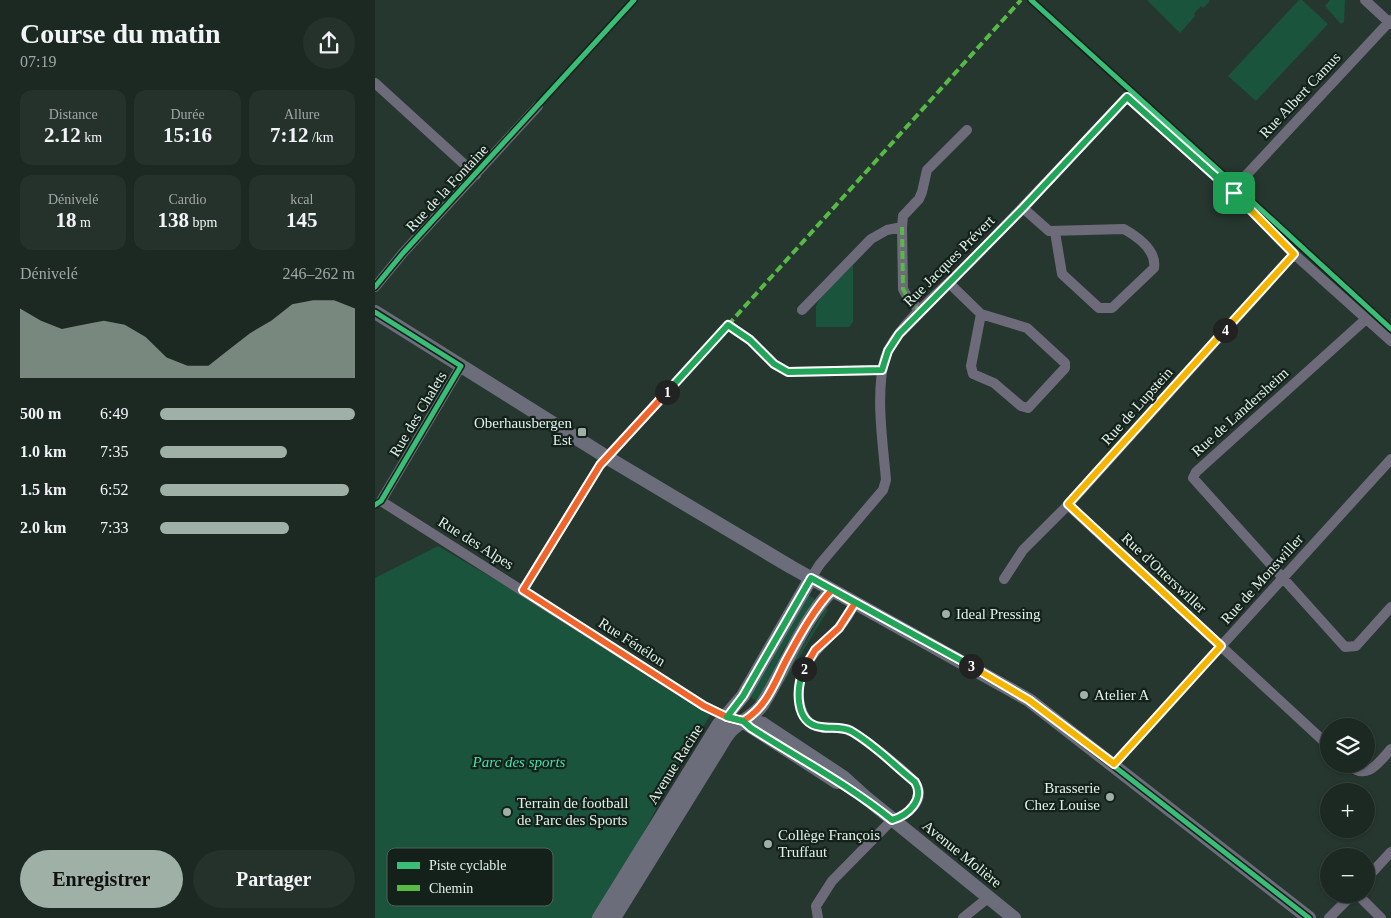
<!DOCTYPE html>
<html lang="fr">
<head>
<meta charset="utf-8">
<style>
  :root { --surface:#1c2923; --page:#25312b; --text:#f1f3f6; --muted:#a0a6a6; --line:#3a4541; --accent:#9fb1a7 }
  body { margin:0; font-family:"Times New Roman",serif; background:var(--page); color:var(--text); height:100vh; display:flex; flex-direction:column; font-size:19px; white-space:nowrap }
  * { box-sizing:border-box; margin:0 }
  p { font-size:16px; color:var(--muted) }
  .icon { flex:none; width:28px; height:28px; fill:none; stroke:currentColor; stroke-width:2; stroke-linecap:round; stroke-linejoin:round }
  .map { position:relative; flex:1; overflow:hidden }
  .sheet { display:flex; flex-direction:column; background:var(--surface); width:375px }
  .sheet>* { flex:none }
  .controls { position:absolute; left:945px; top:718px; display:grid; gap:10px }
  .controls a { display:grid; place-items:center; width:55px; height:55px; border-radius:50%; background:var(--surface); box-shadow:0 1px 4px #0004,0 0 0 1px var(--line); font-size:25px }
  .pin { position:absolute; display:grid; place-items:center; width:42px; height:42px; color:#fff; margin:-21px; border-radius:10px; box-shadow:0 2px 8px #0006 }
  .km { position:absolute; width:25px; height:25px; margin:-12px; border-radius:50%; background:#222; color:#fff; font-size:14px; line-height:25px; text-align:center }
  .round { display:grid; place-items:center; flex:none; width:52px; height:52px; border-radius:26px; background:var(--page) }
  .head { display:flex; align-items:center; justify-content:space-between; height:85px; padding:0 20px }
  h1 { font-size:28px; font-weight:600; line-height:38px }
  .metrics { display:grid; grid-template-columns:repeat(3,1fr); gap:8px; height:85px; padding:5px 20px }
  .metrics div { display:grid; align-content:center; border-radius:12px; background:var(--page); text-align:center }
  .metrics b { font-size:21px; font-weight:600 }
  .metrics small { font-size:14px; font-weight:400 }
  .metrics p { font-size:14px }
  .chart { height:140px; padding:10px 20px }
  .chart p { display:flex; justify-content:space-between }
  .chart svg { width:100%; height:90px; margin-top:5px; fill:var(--accent); opacity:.7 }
  .primary-button { display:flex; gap:10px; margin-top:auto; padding:10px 20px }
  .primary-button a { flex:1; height:58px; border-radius:30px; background:var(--accent); color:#111; font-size:20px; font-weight:600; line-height:58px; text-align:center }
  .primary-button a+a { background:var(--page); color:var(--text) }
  ul { padding:0 20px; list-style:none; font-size:16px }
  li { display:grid; grid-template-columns:80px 60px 1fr; align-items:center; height:38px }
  li i { height:12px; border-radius:6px; background:var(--accent) }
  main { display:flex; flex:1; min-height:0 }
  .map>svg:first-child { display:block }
  .green { fill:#1a543d }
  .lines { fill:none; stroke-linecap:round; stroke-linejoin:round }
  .street { stroke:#6d6b79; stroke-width:10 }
  .secondary { stroke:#6c6d7b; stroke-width:14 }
  .quiet { stroke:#58b947; stroke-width:4; stroke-dasharray:8 4; stroke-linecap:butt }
  .cycleway-casing { stroke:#14211b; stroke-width:8 }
  .cycleway { stroke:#3abd76; stroke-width:5 }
  .split-1-casing { stroke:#fff; stroke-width:10 }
  .split-2-casing { stroke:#fff; stroke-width:10 }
  .split-3-casing { stroke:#fff; stroke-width:10 }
  .split-4-casing { stroke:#fff; stroke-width:10 }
  .split-5-casing { stroke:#fff; stroke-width:10 }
  .split-1 { stroke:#22a559; stroke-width:6 }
  .split-2 { stroke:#f0652b; stroke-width:6 }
  .split-3 { stroke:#22a559; stroke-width:6 }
  .split-4 { stroke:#f5b400; stroke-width:6 }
  .split-5 { stroke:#f5b400; stroke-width:6 }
  .poi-dot { fill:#9fb1a7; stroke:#14211b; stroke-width:2 }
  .labels { text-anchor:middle; stroke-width:4.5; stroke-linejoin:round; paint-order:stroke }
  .street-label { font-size:15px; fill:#e0f2e8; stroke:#14211b }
  .poi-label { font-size:15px; fill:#e0f2e8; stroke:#14211b; text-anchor:start }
  .park-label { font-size:15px; font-style:italic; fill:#42e4a8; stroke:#14211b }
  .key { fill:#14211b; stroke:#516058; stroke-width:1 }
  .key-label { font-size:14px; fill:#e0f2e8 }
</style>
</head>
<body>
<main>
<section class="sheet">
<div class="head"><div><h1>Course du matin</h1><p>07:19</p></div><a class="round"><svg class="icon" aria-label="share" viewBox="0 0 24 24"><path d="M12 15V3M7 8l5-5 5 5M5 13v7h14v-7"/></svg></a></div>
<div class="metrics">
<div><p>Distance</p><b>2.12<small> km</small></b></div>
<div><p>Durée</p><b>15:16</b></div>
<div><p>Allure</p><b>7:12<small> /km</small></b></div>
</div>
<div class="metrics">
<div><p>Dénivelé</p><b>18<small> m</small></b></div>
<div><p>Cardio</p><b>138<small> bpm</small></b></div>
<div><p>kcal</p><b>145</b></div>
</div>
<div class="chart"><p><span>Dénivelé</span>246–262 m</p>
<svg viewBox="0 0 160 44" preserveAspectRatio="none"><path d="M0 44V10L10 16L20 20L30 18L40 16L50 18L60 24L70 34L80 38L90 38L100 30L110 22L120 16L130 8L140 6L150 6L160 10V44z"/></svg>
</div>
<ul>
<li><b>500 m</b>6:49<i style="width:100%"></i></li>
<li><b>1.0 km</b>7:35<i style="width:65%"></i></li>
<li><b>1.5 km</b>6:52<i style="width:97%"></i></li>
<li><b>2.0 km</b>7:33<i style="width:66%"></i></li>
</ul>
<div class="primary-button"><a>Enregistrer</a><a>Partager</a></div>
</section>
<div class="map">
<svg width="1016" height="918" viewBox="0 0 1016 918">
  <rect width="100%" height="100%" fill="#26372f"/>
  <!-- green -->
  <path class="green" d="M 772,0 L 834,0 L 835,1 L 828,8 L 826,6 L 819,14 L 820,16 L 805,33 Z
    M 924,0 L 927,0 L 953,24 L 881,101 L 853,76 Z
    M 955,0 L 970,0 L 969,22 L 966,24 L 950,6 Z
    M 478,265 L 478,322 L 474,327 L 441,327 L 441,306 L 445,298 Z
    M 63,546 L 145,594 L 336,714 L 302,769 L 224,918 L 0,918 L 0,578 Z
    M 433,595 L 440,599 L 406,653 L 405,664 L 382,701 L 375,697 L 397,661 L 399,650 Z
    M 451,608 L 453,610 L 393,708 L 391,707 Z"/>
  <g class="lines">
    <!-- street -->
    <path class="street" d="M 990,0 L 1016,24
      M 0,83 L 101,175
      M 859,193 L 863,184 L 1016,20
      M 648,208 L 674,231 L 749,229 C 763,237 782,250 779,268 L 737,308 L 724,308 L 687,274 L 680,232
      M 527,227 L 528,289 L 533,298 L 545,311
      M 574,283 L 606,314 L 596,366 L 598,374 L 619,383 L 646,406 L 653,408 L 690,368 L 690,363 L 652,328 L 606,314
      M 0,287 L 28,253 L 163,106
      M 427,310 L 496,239 L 512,230 L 527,227 L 528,216 L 544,199 L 547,192 L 552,170 L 592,130
      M 991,319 L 821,472 L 818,478 L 970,647 L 981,646 L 1016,607
      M 86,366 L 6,501 L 329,706 L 351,717
      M 693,505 L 954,746
      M 436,578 L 445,564 L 508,490 L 511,480 C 508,444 500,393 510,358 C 521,325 568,290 592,265 C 646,210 699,153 752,97 L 859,193 L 919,254 L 1016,341
      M 629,579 L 648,550 L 693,505 L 919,254
      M 148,590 L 225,465 L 353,325 L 375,340 L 399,364 L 413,372 L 507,370
      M 739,764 L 1016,459
      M 973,764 C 992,782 1003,763 1016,749
      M 991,879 L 1016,852
      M 982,894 L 1006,918
      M 443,918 L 441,906 L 457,881 L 517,820 C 532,816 551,800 541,784 C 535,774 486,736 475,731 C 462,724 446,732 435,723 C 428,717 425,707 424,699 C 421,663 445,648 466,625 C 472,619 476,611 480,603
      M 588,918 L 614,897
      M 954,918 L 978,894"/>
    <!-- secondary -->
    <path class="secondary" d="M 0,312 L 238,461 L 416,567 L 654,700 L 934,918
      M 367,721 L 379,721 L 388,724 L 468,777 L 490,797 L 639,918
      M 369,722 L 462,782
      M 224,918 L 344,724 L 368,696 L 436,578
      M 239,918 L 346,745 C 350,738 354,731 360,727 C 370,719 380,715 387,705 C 411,667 426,623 457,590"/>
    <!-- quiet -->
    <path class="quiet" d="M 527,227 L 528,289 L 533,298 L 545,311
      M 353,325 L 646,0"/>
    <defs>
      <path id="cycleway" d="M 656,0 L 851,177 L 863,184 L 867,192 L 1016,329
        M 0,287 L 28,253 L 259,0
        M 0,312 L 86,366 L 6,501 L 0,505
        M 534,633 L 654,700 L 934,918"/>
    </defs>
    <!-- cycleway casing -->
    <use href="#cycleway" class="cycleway-casing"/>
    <!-- cycleway -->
    <use href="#cycleway" class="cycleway"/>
  </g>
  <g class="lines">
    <defs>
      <path id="split-1" d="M 292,392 L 353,325 L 375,340 L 399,364 L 413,372 L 507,370 L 513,351 L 524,334 L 648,208 L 752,97 L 859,193"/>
      <path id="split-2" d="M 292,392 L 225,465 L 148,590 L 329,706 L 352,717 L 368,721 C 393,707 401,678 414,655 C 426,633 440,608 457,590 L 480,603 L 464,628 L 440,650 L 429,669"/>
      <path id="split-3" d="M 429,669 C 421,688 419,724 446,727 C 456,729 466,726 476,731 C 499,744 519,765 540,782 C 550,799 534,815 517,820 C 474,785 423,758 376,728 L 368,721 L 352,717 L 368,696 L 436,578 L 596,666"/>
      <path id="split-4" d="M 596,666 L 654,700 L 739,764 L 846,646 L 693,504 L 850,330"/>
      <path id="split-5" d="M 850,330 L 919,254 L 859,193"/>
    </defs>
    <!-- split-1 casing -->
    <use href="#split-1" class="split-1-casing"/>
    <!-- split-2 casing -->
    <use href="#split-2" class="split-2-casing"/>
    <!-- split-3 casing -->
    <use href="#split-3" class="split-3-casing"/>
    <!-- split-4 casing -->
    <use href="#split-4" class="split-4-casing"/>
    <!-- split-5 casing -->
    <use href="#split-5" class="split-5-casing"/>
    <!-- split-1 -->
    <use href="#split-1" class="split-1"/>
    <!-- split-2 -->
    <use href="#split-2" class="split-2"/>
    <!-- split-3 -->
    <use href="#split-3" class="split-3"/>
    <!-- split-4 -->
    <use href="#split-4" class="split-4"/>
    <!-- split-5 -->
    <use href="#split-5" class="split-5"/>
  </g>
  <!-- markers -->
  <g class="poi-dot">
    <rect x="202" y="427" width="10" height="10" rx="2.5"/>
    <circle cx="571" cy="614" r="5"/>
    <circle cx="709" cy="695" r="5"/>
    <circle cx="735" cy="797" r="5"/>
    <circle cx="132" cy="812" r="5"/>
    <circle cx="393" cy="844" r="5"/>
  </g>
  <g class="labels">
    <!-- street labels -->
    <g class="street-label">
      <text transform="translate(925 95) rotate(-47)" y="5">Rue Albert Camus</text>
      <text transform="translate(72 188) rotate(-47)" y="5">Rue de la Fontaine</text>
      <text transform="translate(574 261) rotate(-45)" y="5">Rue Jacques Prévert</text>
      <text transform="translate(762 406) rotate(-48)" y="5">Rue de Lupstein</text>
      <text transform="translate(865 412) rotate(-42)" y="5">Rue de Landersheim</text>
      <text transform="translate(43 414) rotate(-59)" y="5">Rue des Chalets</text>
      <text transform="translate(101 543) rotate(32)" y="5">Rue des Alpes</text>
      <text transform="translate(789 573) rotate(43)" y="5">Rue d'Otterswiller</text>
      <text transform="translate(887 579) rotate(-48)" y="5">Rue de Monswiller</text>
      <text transform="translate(257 642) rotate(33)" y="5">Rue Fénélon</text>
      <text transform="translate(300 764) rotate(-58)" y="5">Avenue Racine</text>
      <text transform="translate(587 854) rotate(39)" y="5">Avenue Molière</text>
    </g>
    <!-- poi labels -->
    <g class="poi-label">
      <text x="197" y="428" text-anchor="end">Oberhausbergen<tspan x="197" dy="17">Est</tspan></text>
      <text x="581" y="619">Ideal Pressing</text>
      <text x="719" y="700">Atelier A</text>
      <text x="725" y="793" text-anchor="end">Brasserie<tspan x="725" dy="17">Chez Louise</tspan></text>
      <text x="142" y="808">Terrain de football<tspan x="142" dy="17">de Parc des Sports</tspan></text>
      <text x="403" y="840">Collège François<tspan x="403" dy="17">Truffaut</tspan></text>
    </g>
    <!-- park labels -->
    <g class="park-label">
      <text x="144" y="767">Parc des sports</text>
    </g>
  </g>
  <!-- legend -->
  <rect x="12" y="848" width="166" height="58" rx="8" class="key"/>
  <rect x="22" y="862" width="23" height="7" fill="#3abd76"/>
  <rect x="22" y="885" width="23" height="6" fill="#58b947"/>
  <g class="key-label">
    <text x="54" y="870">Piste cyclable</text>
    <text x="54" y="893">Chemin</text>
  </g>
</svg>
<div class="controls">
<a><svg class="icon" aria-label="layers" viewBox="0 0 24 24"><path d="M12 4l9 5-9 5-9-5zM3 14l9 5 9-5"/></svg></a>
<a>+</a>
<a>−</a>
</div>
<div class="pin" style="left:859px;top:193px;background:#1e9e55"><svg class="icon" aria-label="arrive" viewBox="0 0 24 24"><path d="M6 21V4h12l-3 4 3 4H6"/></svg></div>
<b class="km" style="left:292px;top:392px">1</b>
<b class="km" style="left:429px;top:669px">2</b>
<b class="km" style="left:596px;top:666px">3</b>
<b class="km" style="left:850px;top:330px">4</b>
</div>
</main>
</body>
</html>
